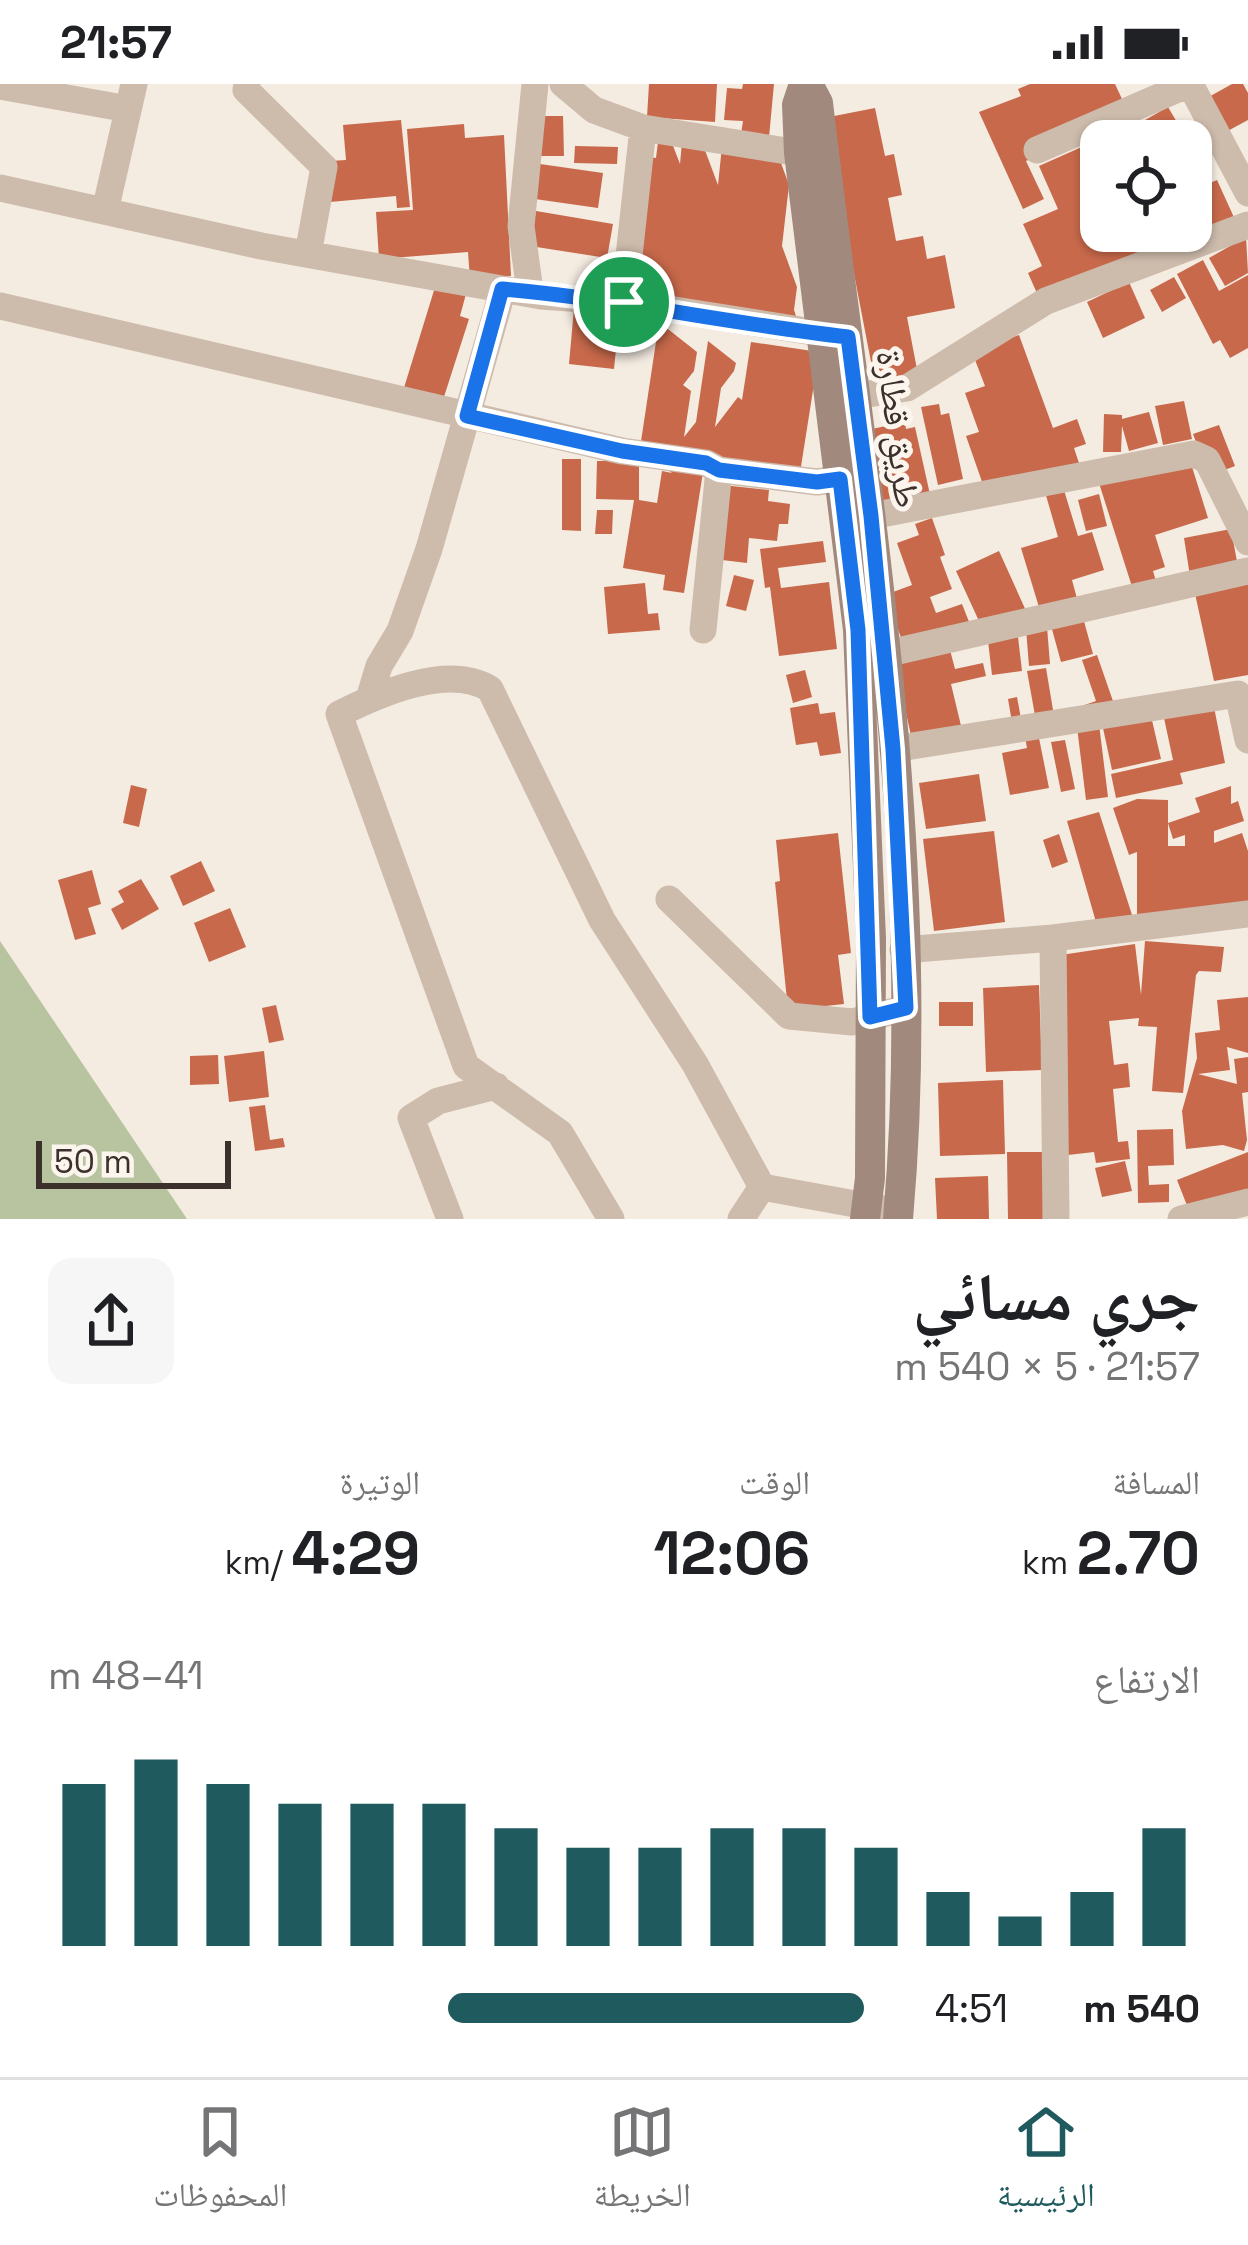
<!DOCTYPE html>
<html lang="ar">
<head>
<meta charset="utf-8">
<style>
  :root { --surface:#fff; --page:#f6f6f6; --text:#202124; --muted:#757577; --line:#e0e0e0; --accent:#1f5a5e }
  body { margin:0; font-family:"Space Grotesk","Noto Naskh Arabic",sans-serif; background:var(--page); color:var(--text); direction:rtl; height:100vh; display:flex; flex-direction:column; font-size:45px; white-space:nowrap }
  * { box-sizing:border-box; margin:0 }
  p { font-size:39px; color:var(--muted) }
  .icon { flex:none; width:66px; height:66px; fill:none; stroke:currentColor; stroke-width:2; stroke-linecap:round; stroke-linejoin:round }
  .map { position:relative; height:1135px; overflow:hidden; direction:ltr }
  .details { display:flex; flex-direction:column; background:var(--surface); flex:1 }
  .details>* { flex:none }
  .buttons { position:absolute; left:1080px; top:36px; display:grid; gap:24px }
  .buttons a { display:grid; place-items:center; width:132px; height:132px; border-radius:24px; background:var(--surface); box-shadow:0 3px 9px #0004; font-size:60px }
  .scale { position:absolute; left:36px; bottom:30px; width:195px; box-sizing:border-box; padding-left:12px; border:6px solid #3b302b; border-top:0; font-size:33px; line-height:42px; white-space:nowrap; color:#3b302b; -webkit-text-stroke:9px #fbf5ee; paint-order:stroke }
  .pin { position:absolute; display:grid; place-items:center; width:102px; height:102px; color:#fff; margin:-51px; border:6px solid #fff; border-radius:50%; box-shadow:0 3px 12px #0007 }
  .round { display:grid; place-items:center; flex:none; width:126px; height:126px; border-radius:24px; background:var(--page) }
  .headline { display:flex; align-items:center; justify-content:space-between; height:204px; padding:0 48px }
  h1 { font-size:66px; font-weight:700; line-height:90px }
  .stats { display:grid; grid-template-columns:repeat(3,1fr); gap:18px; height:204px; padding:12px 48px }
  .stats div { display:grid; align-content:center }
  .stats b { font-size:60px; font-weight:700 }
  .stats small { font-size:33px; font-weight:400 }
  .stats p { font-size:33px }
  .chart { height:336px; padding:24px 48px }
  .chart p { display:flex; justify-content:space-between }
  .chart svg { width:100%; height:216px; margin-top:12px; stroke:var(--accent); stroke-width:6 }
  ul { padding:0 48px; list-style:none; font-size:39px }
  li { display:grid; grid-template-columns:192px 144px 1fr; align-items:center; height:90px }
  li i { height:30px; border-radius:15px; background:var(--accent) }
  .status { display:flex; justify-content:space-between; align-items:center; height:84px; padding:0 60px; background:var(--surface); direction:ltr }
  .status svg { height:33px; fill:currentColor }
  .menu { display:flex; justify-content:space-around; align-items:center; height:168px; border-top:3px solid var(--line); background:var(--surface); font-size:33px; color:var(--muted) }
  .menu a { display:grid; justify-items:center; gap:6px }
  .menu .on { color:var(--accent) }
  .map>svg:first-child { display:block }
  .green { fill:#b8c4a0 }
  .building { fill:#c8694b }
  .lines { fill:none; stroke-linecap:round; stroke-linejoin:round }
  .street { stroke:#cdbbac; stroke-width:27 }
  .secondary { stroke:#a18a7d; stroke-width:30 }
  .route-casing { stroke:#fff; stroke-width:24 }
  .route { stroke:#1a73e8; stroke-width:15 }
  .labels { text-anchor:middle; stroke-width:10; stroke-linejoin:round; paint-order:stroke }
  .street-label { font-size:36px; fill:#3b302b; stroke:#fbf5ee }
</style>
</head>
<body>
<div class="status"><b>21:57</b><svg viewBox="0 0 49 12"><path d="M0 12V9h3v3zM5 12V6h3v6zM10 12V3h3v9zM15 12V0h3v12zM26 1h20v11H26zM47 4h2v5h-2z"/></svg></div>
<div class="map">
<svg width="1248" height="1135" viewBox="0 0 1248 1135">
  <rect width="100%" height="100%" fill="#f4ebe1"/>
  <!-- green -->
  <path class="green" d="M 0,857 L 187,1135 L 0,1135 Z"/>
  <!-- building -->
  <path class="building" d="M 649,0 L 717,0 L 715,38 L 647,33 Z
    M 743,0 L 774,0 L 769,53 L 741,50 L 743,37 L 724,36 L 727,4 L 742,5 Z
    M 1030,0 L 1115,0 L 1129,30 L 1026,77 L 1044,115 L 1023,125 L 979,28 L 1021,12 L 1018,5 Z
    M 1232,0 L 1243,0 L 1248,9 L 1248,36 L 1224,49 L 1205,15 Z
    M 1168,23 L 1188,57 L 1148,57 L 1138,40 Z
    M 875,24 L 885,72 L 894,70 L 902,111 L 888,114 L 896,157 L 923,152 L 927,175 L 945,171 L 955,224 L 907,233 L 920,301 L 877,309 L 824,34 Z
    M 538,32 L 563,32 L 564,72 L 539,72 Z
    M 401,36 L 410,123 L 397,124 L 396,112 L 319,119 L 315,78 L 346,76 L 343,41 Z
    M 464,40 L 465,54 L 504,51 L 511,192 L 470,196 L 468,168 L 379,175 L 376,128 L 413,126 L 407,45 Z
    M 1131,41 L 1138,57 L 1101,57 L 1101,147 L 1166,147 L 1170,155 L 1191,147 L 1191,120 L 1200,116 L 1196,105 L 1217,96 L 1237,140 L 1044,225 L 1028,189 L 1042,182 L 1023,140 L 1058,125 L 1039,82 Z
    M 670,54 L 680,80 L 682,58 L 703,61 L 718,101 L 722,62 L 777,68 L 789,101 L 782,162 L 797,203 L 794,226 L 799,241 L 630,221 L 636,71 L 656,74 L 658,58 Z
    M 575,62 L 618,63 L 617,80 L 574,79 Z
    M 540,80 L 603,89 L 598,124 L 535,115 Z
    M 536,127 L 613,140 L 607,174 L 530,162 Z
    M 1246,153 L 1248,189 L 1225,202 L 1209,174 Z
    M 1203,176 L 1219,207 L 1248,191 L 1248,264 L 1230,274 L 1220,256 L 1213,260 L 1177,190 Z
    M 1174,193 L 1186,214 L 1162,228 L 1150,206 Z
    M 1129,198 L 1145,234 L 1103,254 L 1087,218 Z
    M 436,200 L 466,210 L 460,232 L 469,235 L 442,319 L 403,307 Z
    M 574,224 L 620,226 L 614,285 L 569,280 Z
    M 659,238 L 697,268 L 694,287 L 683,301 L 691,307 L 684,353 L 696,338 L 708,257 L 736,279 L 734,287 L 721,304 L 715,343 L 738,313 L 742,316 L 751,258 L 819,268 L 797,408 L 703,388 L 684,509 L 663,506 L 665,491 L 623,484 L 634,416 L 596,415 L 597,377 L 639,377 L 639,416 L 657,419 L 662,387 L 672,389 L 640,364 Z
    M 1019,251 L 1053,344 L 1077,335 L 1086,360 L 1074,364 L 1079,379 L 987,412 L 966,352 L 979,348 L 965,309 L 985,302 L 972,268 Z
    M 1184,317 L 1192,355 L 1163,361 L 1155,322 Z
    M 939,320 L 941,331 L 949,329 L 963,395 L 938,401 L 921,323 Z
    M 1149,328 L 1158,359 L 1129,367 L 1122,342 L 1121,368 L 1103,368 L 1104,330 L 1122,331 L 1122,335 Z
    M 905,338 L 906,345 L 915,343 L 933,424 L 886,434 L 867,346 Z
    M 1219,341 L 1235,382 L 1209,392 L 1193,350 Z
    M 1188,370 L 1208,434 L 1155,451 L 1165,483 L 1153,487 L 1158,504 L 1135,512 L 1098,396 Z
    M 562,375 L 581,375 L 581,447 L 562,446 Z
    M 713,400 L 769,406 L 768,417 L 790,420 L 788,440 L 779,440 L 777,457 L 749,454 L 747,479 L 722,476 Z
    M 1063,403 L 1078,452 L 1092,448 L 1104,486 L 1072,496 L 1079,522 L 1042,533 L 1021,464 L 1058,453 L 1045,408 Z
    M 1099,410 L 1107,442 L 1086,447 L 1078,416 Z
    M 597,426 L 613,426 L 612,450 L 595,450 Z
    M 932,434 L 945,471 L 940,473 L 952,505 L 930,513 L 936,529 L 962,520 L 973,548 L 908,572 L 885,511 L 912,501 L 897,459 L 919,451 L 915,440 Z
    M 1231,445 L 1238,483 L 1190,492 L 1184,454 Z
    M 823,457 L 826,478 L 778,484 L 781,504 L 829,498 L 837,565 L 779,572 L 770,503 L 765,504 L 760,465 Z
    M 999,467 L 1027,529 L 984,548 L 956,487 Z
    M 734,491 L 754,496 L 746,527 L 726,522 Z
    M 1248,493 L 1248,591 L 1214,597 L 1194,505 Z
    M 645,499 L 648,530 L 658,529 L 660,546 L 608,550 L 604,503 Z
    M 1082,530 L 1093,570 L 1061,578 L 1050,538 Z
    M 1047,543 L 1050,580 L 1029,582 L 1026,545 Z
    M 1018,553 L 1022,587 L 992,591 L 988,557 Z
    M 950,566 L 955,585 L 983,579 L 986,592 L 951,600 L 963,650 L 912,656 L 895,579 Z
    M 1097,571 L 1114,620 L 1068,627 L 1096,617 L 1082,576 Z
    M 1046,584 L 1054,632 L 1039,654 L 1049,704 L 1010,711 L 1002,669 L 1027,664 L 1024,648 L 1014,650 L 1008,615 L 1017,613 L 1022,640 L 1036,637 L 1027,587 Z
    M 805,586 L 812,613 L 793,619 L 786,591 Z
    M 818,619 L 820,630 L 835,628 L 841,669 L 820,672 L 817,658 L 796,661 L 790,624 Z
    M 1214,623 L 1225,679 L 1180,689 L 1183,700 L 1116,714 L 1111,690 L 1173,676 L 1164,634 Z
    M 1151,632 L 1161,675 L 1112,686 L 1103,644 Z
    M 1099,640 L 1108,713 L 1086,716 L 1077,643 Z
    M 1065,656 L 1075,705 L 1061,708 L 1051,658 Z
    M 979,690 L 986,737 L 926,745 L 919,699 Z
    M 131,701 L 147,705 L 139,743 L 123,739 Z
    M 1231,702 L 1231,720 L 1238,717 L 1244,737 L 1214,747 L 1214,759 L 1242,749 L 1248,767 L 1248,837 L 1137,834 L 1137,768 L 1129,771 L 1113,724 L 1137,715 L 1168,716 L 1168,762 L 1185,762 L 1185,751 L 1173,755 L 1168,739 L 1200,728 L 1195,714 Z
    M 1099,728 L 1133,834 L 1098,845 L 1067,737 Z
    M 994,747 L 1005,838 L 934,847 L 923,755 Z
    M 838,749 L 851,869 L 838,871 L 844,920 L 788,926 L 775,798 L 780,797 L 776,756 Z
    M 1059,750 L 1068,778 L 1052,784 L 1043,756 Z
    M 201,777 L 215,807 L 183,822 L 170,792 Z
    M 92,786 L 101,820 L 88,824 L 96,850 L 75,856 L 58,796 Z
    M 141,795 L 159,825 L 122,846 L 111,825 L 124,818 L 118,807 Z
    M 230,824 L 246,863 L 209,878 L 194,839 Z
    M 1145,857 L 1224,863 L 1221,888 L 1199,887 L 1196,891 L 1183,1009 L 1152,1007 L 1157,943 L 1138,942 L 1139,934 L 1109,937 L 1114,981 L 1128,979 L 1130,1003 L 1113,1005 L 1118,1058 L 1128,1057 L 1130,1075 L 1096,1079 L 1094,1068 L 1068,1071 L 1047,873 L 1135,860 L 1141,911 Z
    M 1039,901 L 1042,986 L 986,988 L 983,904 Z
    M 1248,913 L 1248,969 L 1227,963 L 1230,986 L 1198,990 L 1237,1000 L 1234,975 L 1248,973 L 1248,1008 L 1242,1009 L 1247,1056 L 1244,1067 L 1223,1061 L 1186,1065 L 1182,1027 L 1197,974 L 1195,949 L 1220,946 L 1217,916 Z
    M 939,918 L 973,918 L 973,942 L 939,942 Z
    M 276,921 L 284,956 L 269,959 L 262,924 Z
    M 264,967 L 269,1013 L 229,1018 L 224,972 Z
    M 218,971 L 219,1000 L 190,1001 L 190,972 Z
    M 1003,996 L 1005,1070 L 940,1072 L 938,999 Z
    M 265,1021 L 270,1056 L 283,1054 L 285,1063 L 255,1067 L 249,1023 Z
    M 1173,1045 L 1174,1081 L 1148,1082 L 1149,1101 L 1169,1100 L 1169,1118 L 1138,1119 L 1137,1046 Z
    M 1007,1068 L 1046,1068 L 1046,1135 L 1008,1135 Z
    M 1248,1068 L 1248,1125 L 1190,1129 L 1177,1096 Z
    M 1125,1077 L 1132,1107 L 1102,1113 L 1095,1084 Z
    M 988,1092 L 989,1135 L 937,1135 L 935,1094 Z"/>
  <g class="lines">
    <!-- street -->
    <path class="street" d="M 247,0 L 246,6 L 324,83 L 308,170
      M 563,0 L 594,26 L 643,44 L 799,69 L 819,62
      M 1190,0 L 1248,109
      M 0,2 L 128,25
      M 1037,66 L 1189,0
      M 0,104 L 261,162 L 541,212 L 624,218 L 838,252
      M 105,127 L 134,0
      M 530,207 L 521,142 L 535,0
      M 624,218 L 643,44
      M 0,222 L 622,367 L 706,379 L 719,386 L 817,398 L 861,392
      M 855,312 L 907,304 L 1046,217 L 1248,141
      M 871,432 L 1194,370 L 1207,376 L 1248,458
      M 703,546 L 719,386
      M 885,570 L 1248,487
      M 369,615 L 379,582 L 400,547 L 429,465 L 503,205
      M 893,665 L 1238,610 L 1248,656
      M 669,815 L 789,932 L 852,938 L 906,924
      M 1053,854 L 1056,1135
      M 903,866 L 1053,854 L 1248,830
      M 450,1135 L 411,1034 L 438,1017 L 496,1002
      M 611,1135 L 560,1049 L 466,982 L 339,630 C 379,610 448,579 490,605 L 602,836 L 695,980 L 762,1103 L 899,1128
      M 741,1135 L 762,1103
      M 1181,1135 L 1248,1118"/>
    <!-- secondary -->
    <path class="secondary" d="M 804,0 L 797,21 L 799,69 L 858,546 L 871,855 L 870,1094 L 865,1135
      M 808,0 L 818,19 C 861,388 931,762 898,1135"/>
  </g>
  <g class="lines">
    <defs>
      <path id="route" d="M 502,205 C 618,215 732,240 848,253 L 871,432 L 893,665 L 906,924 L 870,933 L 858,546 L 840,395 L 817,398 L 719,386 L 706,379 L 622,367 L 467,332 Z"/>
    </defs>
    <!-- route casing -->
    <use href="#route" class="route-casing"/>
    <!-- route -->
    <use href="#route" class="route"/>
  </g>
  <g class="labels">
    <!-- street labels -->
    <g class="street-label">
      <text transform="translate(899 345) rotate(83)" y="13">طريق قطارة</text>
    </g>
  </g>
</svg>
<div class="buttons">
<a><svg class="icon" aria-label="locate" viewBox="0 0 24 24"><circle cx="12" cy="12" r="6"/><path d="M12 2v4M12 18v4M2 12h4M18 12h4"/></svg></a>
</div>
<div class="scale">50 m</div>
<div class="pin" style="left:624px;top:218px;background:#1e9e55"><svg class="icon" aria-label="arrive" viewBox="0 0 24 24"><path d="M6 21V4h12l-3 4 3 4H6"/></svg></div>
</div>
<section class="details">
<div class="headline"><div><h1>جري مسائي</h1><p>21:57 · 5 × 540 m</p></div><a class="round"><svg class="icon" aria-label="share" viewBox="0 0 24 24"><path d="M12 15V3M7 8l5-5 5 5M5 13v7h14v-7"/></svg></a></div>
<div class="stats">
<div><p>المسافة</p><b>2.70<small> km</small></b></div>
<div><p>الوقت</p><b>12:06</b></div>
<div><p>الوتيرة</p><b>4:29<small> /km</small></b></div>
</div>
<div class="chart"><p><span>الارتفاع</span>41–48 m</p>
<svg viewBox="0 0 160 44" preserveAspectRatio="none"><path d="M5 44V11M15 44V6M25 44V11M35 44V15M45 44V15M55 44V15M65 44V20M75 44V24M85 44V24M95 44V20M105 44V20M115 44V24M125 44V33M135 44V38M145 44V33M155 44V20"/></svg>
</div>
<ul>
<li><b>540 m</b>4:51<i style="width:51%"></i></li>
</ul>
</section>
<nav class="menu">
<a class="on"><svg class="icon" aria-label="home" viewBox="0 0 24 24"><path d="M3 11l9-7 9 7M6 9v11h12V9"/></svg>الرئيسية</a>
<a><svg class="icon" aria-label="map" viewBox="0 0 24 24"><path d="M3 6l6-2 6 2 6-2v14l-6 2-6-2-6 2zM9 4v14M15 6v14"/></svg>الخريطة</a>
<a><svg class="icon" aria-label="saved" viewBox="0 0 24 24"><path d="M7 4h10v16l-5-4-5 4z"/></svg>المحفوظات</a>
</nav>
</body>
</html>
